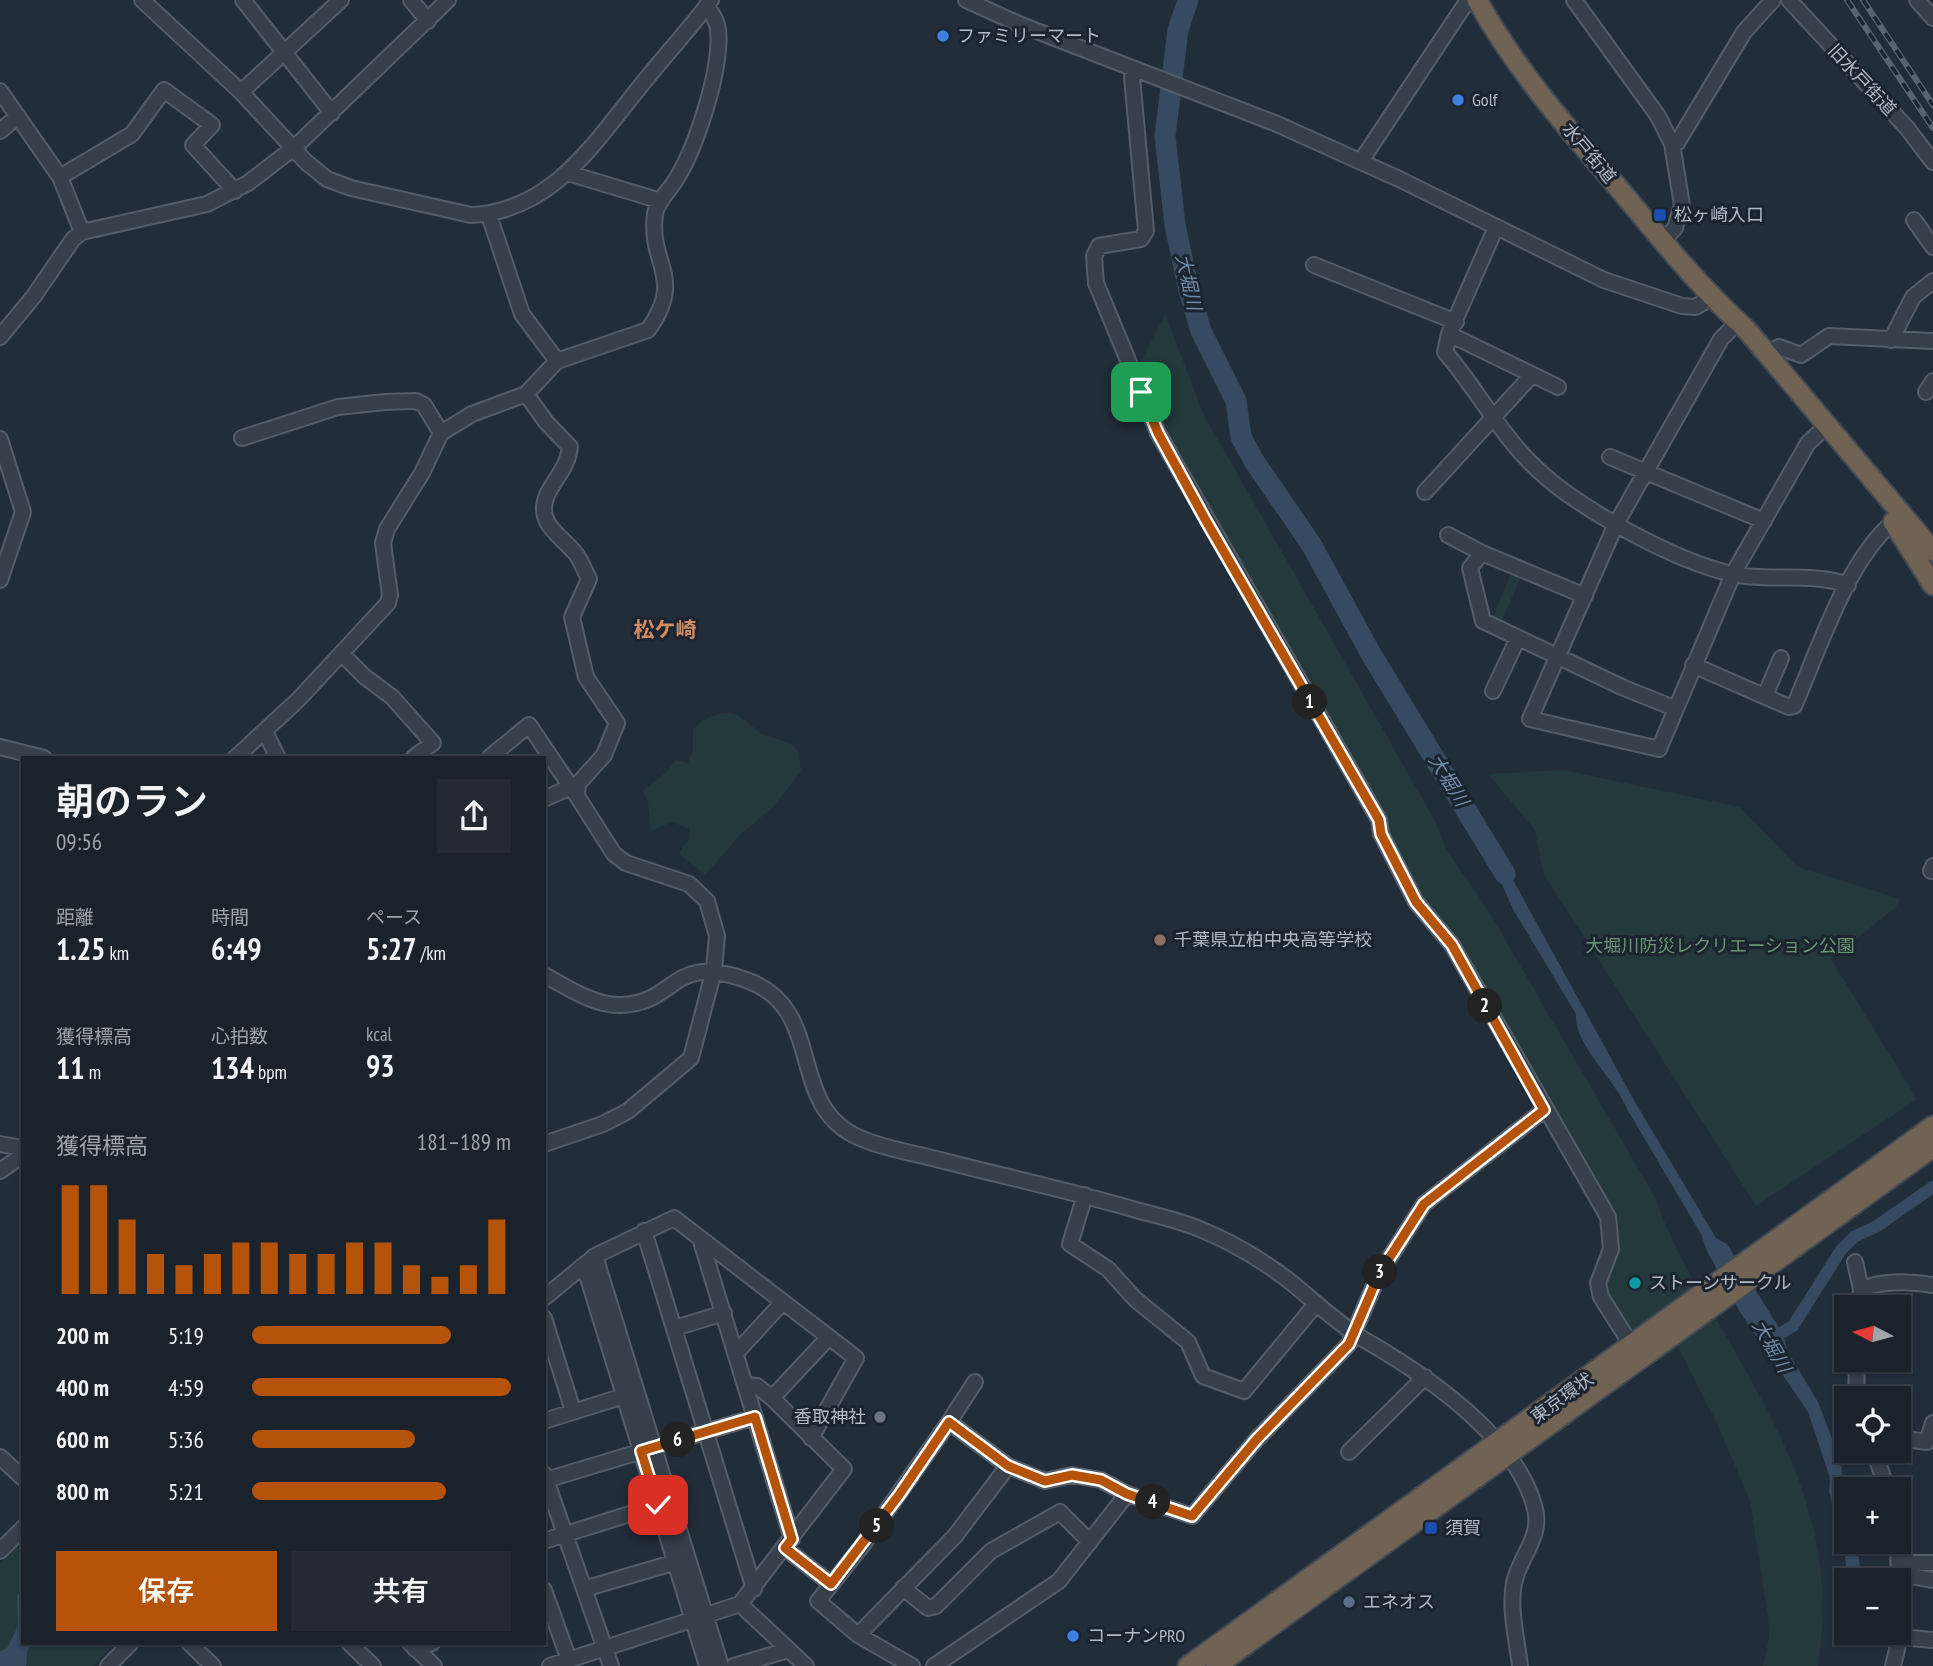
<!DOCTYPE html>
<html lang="ja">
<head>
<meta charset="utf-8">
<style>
  :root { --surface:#1a222c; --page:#232a34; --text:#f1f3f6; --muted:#9fa4a9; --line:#383f48; --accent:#b45309 }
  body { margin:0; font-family:"PT Sans Narrow","Noto Sans JP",sans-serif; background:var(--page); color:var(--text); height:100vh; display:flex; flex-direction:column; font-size:26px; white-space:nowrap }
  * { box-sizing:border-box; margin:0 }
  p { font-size:23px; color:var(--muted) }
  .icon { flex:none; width:38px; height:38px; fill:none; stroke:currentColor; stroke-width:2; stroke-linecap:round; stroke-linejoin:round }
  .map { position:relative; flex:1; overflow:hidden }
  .drawer { position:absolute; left:21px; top:756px; width:525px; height:889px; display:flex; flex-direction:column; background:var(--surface); border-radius:0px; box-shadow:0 2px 5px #0004,0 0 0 2px var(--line) }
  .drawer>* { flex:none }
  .needle { width:46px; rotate:276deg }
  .controls { position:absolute; left:1834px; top:1295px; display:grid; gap:14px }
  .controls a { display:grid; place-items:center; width:77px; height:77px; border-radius:0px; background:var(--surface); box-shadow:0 2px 5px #0004,0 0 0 2px var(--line); font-size:35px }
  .pin { position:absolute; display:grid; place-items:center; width:60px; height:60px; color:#fff; margin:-30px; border-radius:14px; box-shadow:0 4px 10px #0006 }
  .km { position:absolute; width:35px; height:35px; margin:-18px; border-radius:50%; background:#222; color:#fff; font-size:19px; line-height:35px; text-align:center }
  .round { display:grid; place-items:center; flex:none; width:74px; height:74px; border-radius:0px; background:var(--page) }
  .overview { display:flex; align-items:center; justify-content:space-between; height:119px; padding:0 35px }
  h1 { font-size:38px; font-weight:600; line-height:52px }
  .metrics { display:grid; grid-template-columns:repeat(3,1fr); gap:10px; height:119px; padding:7px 35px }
  .metrics div { display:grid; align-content:center }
  .metrics b { font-size:30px; font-weight:600 }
  .metrics small { font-size:19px; font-weight:400 }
  .metrics p { font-size:19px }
  .chart { height:196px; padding:14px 35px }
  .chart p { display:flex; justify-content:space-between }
  .chart svg { width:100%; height:126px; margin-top:7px; stroke:var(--accent); stroke-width:6 }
  .primary-button { display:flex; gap:14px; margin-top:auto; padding:14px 35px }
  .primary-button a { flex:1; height:80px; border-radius:0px; background:var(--accent); color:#fff; font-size:28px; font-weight:600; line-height:80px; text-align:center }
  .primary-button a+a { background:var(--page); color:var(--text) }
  ul { padding:0 35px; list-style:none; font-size:23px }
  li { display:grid; grid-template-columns:112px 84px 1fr; align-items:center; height:52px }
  li i { height:18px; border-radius:9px; background:var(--accent) }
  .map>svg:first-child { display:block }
  .green { fill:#24393b }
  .water { fill:#364a61 }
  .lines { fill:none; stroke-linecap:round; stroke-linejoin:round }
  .canal { stroke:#364a61; stroke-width:12 }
  .river { stroke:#364a61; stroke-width:21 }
  .minor-casing { stroke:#545d68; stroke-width:18 }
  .highway-casing { stroke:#414a55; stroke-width:23 }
  .minor { stroke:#363f4a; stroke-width:14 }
  .highway { stroke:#706353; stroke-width:19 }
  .rail-casing { stroke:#586371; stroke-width:6 }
  .rail { stroke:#1b242f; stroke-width:3.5; stroke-dasharray:10; stroke-linecap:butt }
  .route-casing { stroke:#fff; stroke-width:14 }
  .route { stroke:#b45309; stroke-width:9 }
  .shop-dot { fill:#3f7fe0; stroke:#1b242f; stroke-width:2.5 }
  .transit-dot { fill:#1a4fb4; stroke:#1b242f; stroke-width:2.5 }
  .education-dot { fill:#8d6e63; stroke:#1b242f; stroke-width:2.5 }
  .culture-dot { fill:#0f9aa8; stroke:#1b242f; stroke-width:2.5 }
  .worship-dot { fill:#6b7280; stroke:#1b242f; stroke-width:2.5 }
  .service-dot { fill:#5c6f8a; stroke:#1b242f; stroke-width:2.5 }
  .labels { text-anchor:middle; stroke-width:6; stroke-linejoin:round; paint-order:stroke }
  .poi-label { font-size:18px; fill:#b1bac6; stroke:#1b242f; text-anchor:start }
  .street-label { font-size:18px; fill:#b1bac6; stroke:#1b242f }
  .park-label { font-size:18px; fill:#689771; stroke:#1b242f }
  .water-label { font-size:19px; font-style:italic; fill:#718caa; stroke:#1b242f }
  .quarter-label { font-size:21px; font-weight:bold; fill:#d28c60; stroke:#1b242f }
</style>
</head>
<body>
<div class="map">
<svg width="1933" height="1666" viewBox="0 0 1933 1666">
  <rect width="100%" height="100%" fill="#222d3a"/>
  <!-- green -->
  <path class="green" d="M 1165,314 L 1204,415 L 1435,821 L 1446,849 L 1488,910 L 1656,1199 C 1671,1244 1694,1282 1718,1322 C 1784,1437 1839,1528 1818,1666 L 1763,1666 L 1769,1638 L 1768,1616 L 1750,1501 L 1717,1423 L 1660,1312 L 1629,1334 C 1601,1291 1599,1292 1616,1243 L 1422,904 L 1162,432 L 1136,371 Z
    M 1514,566 L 1524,569 L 1499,628 L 1490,624 Z
    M 726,713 L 738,715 L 762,734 L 792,744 L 799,752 L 801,771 L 773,807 L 741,834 L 705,875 L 679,854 L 684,844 L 690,840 L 689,829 L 672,822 L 651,831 L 648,803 L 643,790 L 668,771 L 675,760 L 688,763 L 693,750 L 693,729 C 704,719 711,715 726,713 Z
    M 1563,770 L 1740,807 L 1798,867 L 1901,899 L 1895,908 L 1831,959 L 1917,1099 L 1756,1206 L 1543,873 L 1535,830 L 1488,774 Z
    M 23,1540 L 23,1643 L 115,1643 L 93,1666 L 0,1666 L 0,1563 Z"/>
  <!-- water -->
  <path class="water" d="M 1496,849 L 1635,1102 L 1716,1238 L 1727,1244 L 1783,1334 L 1788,1352 L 1818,1402 L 1840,1459 L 1846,1499 L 1846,1542 L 1857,1542 L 1861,1580 L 1847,1580 L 1845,1552 L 1829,1492 L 1830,1478 L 1808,1412 L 1740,1312 L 1707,1251 L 1701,1234 L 1627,1109 C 1616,1080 1573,1044 1576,1014 L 1514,911 L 1488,854 Z
    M 23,1586 L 23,1643 L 33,1643 L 27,1651 L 26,1666 L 0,1666 L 0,1651 L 7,1648 L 18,1626 L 17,1596 Z"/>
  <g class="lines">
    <!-- canal -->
    <path class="canal" d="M 1771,1339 L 1793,1326 L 1841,1250 L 1854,1237 L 1877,1226 L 1933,1187"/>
    <!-- river -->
    <path class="river" d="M 1188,0 L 1178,30 L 1165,136 L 1175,225 L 1189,291 L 1201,331 L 1236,401 L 1241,437 L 1254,461 L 1311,544 L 1371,654 L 1505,874"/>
    <defs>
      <path id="minor" d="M 142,0 L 241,92 L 306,162 L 327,179 L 351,188 L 471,215 C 553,212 596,140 643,83 C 665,55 690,29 711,0
        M 243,0 L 332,113
        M 411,0 L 428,21
        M 966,0 L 1021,25 L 1277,124 L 1399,179 L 1604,280 L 1682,306 L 1695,307 L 1712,298
        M 1574,0 L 1658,116 L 1672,144 L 1682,205 L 1675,228 L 1663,241
        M 1789,0 L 1907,128 L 1933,162
        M 1917,0 L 1933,18
        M 1134,70 L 1132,77 L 1146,231 L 1141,239 L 1099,246 L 1094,256 L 1096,283 L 1158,433 L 1379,820 L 1381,834 L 1416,902 L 1452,945 L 1608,1217 L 1611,1249 L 1598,1283 L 1601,1297 L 1632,1346
        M 0,91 L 60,177 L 82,232
        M 241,92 L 341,0
        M 0,131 L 18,116
        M 1672,144 L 1677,143 L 1744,32 L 1773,0
        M 1361,161 L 1468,0
        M 568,173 L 661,201
        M 60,177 L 132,134 L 164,90 L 212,125 L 193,145 L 235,191
        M 489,215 L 522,314 L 557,361
        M 1914,220 L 1933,247
        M 1496,227 L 1449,334 L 1445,352 C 1477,389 1501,436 1537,469 C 1579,509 1675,561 1732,574 C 1769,582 1813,572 1848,585
        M 1314,265 L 1456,322
        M 1730,330 L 1721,339 L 1616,524 L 1530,719 L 1659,749 L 1733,574 L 1808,443 L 1819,433
        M 1449,334 L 1558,387
        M 0,337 L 34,296 L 73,239 L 82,232 L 207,204 L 248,183 L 295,147 L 448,0
        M 1891,340 L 1913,297 L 1933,281
        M 1767,354 L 1779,347 L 1801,355 L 1829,336 L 1933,341
        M 1926,392 L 1933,381
        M 526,394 L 546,422 L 570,447 C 568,467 555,478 547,495 C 535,524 561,535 576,554 C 581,561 585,571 589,579 L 572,617 L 586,677 L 617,723 L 604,755 L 578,784 L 577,796 L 614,854 L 626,863 L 689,884 L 707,901 L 717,936 L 714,970 L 691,1058 L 628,1111 L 603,1124 L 544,1144
        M 242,438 L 338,407 L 385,402 L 416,401 L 424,405 L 441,433
        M 0,439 L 23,512 L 0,580
        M 1610,457 L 1764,521
        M 1425,492 L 1532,375
        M 1448,535 L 1482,553 L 1470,568 L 1483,621 L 1624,688 L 1674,708
        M 1482,553 L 1585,596
        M 342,654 L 365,677 L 392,697 L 433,743 L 413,758
        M 1693,665 L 1789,707 L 1794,706 C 1819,650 1846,562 1893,522
        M 1493,691 L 1518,638
        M 1765,696 L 1781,658
        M 265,732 L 278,758
        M 0,747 L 44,758
        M 490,757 L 529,725 L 577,796
        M 235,758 L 298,700 L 388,603 L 390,595 L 383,543 L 387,529 L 422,473 L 441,433 L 472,414 L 526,394 L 557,361 L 648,330 C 686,277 648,264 655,214 C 657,201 670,190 677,178 C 697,145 722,68 718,30 C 717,20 712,14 707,6
        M 544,799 L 571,787
        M 1931,871 L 1933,866
        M 544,975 C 567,987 594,1006 621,1005 C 679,1003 670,951 749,981 C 827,1011 785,1106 860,1138 C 885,1149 914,1153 940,1160 C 1006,1177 1071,1191 1136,1210 C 1158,1216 1181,1221 1202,1230 C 1234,1243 1265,1262 1292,1283 C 1315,1302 1337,1323 1363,1339 C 1424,1374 1513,1433 1534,1505 C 1544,1536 1520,1555 1514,1583 C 1509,1609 1517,1640 1520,1666
        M 0,1144 L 23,1148
        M 0,1171 L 23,1155
        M 1085,1195 L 1070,1244 L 1108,1269 L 1135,1299 L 1188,1342 L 1203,1376 L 1244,1391 L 1316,1304
        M 644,1231 L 754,1589
        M 700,1238 L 792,1539
        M 595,1256 L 721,1666
        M 1855,1262 L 1861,1289 C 1884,1280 1909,1281 1933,1285
        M 584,1265 L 707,1666
        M 544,1298 L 595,1256 L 674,1218 L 856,1358 L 811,1438
        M 1859,1307 L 1861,1289
        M 544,1318 L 573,1411
        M 675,1328 L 724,1313
        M 736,1353 L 783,1302
        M 772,1398 L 829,1337
        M 1856,1398 L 1857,1360
        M 544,1421 L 624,1396
        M 949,1422 L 975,1382
        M 1899,1438 L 1927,1442 L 1933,1423
        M 1874,1451 L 1887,1489
        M 1349,1452 L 1425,1377
        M 0,1457 L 23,1478
        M 1008,1466 L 955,1536 L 858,1635 L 818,1601 L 862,1546 L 949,1422 L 1008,1466 L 1045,1481 L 1072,1475 L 1101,1480 L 1127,1494 L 1192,1516 L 1257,1439 L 1349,1344 L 1379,1274 L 1424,1204 L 1544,1110
        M 544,1474 L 611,1666
        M 546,1480 L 755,1417
        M 544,1541 L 658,1505
        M 1898,1542 L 1900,1637
        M 785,1548 L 831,1584
        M 0,1551 L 23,1528
        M 1899,1563 L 1933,1563
        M 1900,1574 L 1933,1580
        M 903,1588 L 928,1608 L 936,1606 L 991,1551 L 1060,1512 L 1090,1542
        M 584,1589 L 676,1562
        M 544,1590 L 569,1660
        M 740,1604 L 806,1666
        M 858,1635 L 912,1666
        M 189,1643 L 213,1666
        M 349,1643 L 373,1666
        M 410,1643 L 434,1666
        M 415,1649 L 432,1643
        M 108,1666 L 131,1643
        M 550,1666 L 740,1604 L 844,1469 L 772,1398 L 757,1386 L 746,1385
        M 734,1666 L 788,1650
        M 934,1666 L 1059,1581 L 1127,1494
        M 1893,1666 L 1900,1637 L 1933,1640"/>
      <path id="highway" d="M 1477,0 C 1516,70 1569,130 1621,191 C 1661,239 1699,287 1746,329 L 1933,551
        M 1893,522 L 1933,585
        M 1188,1666 L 1933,1126
        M 1216,1666 L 1933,1147"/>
    </defs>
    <!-- minor casing -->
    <use href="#minor" class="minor-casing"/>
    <!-- highway casing -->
    <use href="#highway" class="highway-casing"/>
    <!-- minor -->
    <use href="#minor" class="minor"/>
    <!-- highway -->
    <use href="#highway" class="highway"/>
    <defs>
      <path id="rail" d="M 1847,0 L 1933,128
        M 1863,0 L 1933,105"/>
    </defs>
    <!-- rail casing -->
    <use href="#rail" class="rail-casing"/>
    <!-- rail -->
    <use href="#rail" class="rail"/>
  </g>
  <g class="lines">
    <defs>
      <path id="route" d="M 658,1505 L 641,1451 L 755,1417 L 792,1539 L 785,1548 L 831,1584 L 899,1495 L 949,1422 L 1008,1466 L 1045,1481 L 1072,1475 L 1101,1480 L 1127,1494 L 1192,1516 L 1257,1439 L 1349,1344 L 1379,1274 L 1424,1204 L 1544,1110 L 1452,945 L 1416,902 L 1381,834 L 1379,820 L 1205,519 L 1158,433 L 1141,392"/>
    </defs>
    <!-- route casing -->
    <use href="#route" class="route-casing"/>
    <!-- route -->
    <use href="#route" class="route"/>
  </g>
  <!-- markers -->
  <g class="shop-dot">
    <circle cx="943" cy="36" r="7"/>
    <circle cx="1458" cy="100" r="7"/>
    <circle cx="1073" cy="1636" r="7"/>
  </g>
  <g class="transit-dot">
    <rect x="1653" y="208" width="14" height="14" rx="3.5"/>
    <rect x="1424" y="1521" width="14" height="14" rx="3.5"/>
  </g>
  <circle class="education-dot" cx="1160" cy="940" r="7"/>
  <circle class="culture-dot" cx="1635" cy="1283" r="7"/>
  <circle class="worship-dot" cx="880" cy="1417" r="7"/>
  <circle class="service-dot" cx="1349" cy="1602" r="7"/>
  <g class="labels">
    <!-- poi labels -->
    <g class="poi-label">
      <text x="957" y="42">ファミリーマート</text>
      <text x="1472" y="106">Golf</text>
      <text x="1674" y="221">松ヶ崎入口</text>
      <text x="1174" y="946">千葉県立柏中央高等学校</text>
      <text x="1649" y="1289">ストーンサークル</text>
      <text x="866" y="1423" text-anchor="end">香取神社</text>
      <text x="1445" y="1534">須賀</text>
      <text x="1363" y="1608">エネオス</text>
      <text x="1087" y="1642">コーナンPRO</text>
    </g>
    <!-- street labels -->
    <g class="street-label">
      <text transform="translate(1862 80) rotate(47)" y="6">旧水戸街道</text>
      <text transform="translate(1589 153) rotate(50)" y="6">水戸街道</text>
      <text transform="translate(1562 1398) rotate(-36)" y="6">東京環状</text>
    </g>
    <!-- park labels -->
    <g class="park-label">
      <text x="1720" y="952">大堀川防災レクリエーション公園</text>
    </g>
    <!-- water labels -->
    <g class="water-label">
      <text transform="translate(1189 282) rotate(77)" y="7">大堀川</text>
      <text transform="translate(1449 780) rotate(58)" y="7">大堀川</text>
      <text transform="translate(1772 1346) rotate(60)" y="7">大堀川</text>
    </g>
    <!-- quarter labels -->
    <g class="quarter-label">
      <text x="665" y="637">松ケ崎</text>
    </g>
  </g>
</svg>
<div class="controls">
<a><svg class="needle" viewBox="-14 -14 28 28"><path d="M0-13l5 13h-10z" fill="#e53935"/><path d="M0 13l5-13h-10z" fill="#9fa4a9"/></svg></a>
<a><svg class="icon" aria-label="locate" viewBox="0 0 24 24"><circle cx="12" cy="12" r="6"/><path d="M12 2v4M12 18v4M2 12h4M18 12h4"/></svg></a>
<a>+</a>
<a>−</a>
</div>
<div class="pin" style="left:1141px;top:392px;background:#1e9e55"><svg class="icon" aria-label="arrive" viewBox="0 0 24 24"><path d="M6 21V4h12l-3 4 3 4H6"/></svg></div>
<div class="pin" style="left:658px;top:1505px;background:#d93025"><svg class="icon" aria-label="check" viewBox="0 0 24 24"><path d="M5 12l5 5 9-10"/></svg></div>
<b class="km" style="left:1310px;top:702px">1</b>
<b class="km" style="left:1485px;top:1006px">2</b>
<b class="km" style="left:1380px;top:1272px">3</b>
<b class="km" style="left:1153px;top:1502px">4</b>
<b class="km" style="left:877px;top:1526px">5</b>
<b class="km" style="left:678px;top:1440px">6</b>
<section class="drawer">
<div class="overview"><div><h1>朝のラン</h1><p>09:56</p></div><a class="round"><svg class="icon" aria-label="share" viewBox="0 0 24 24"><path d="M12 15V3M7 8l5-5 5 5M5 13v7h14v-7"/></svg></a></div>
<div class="metrics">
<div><p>距離</p><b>1.25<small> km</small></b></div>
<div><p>時間</p><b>6:49</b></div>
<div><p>ペース</p><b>5:27<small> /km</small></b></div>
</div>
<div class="metrics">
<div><p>獲得標高</p><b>11<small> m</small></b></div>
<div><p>心拍数</p><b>134<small> bpm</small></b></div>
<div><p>kcal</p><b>93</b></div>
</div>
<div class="chart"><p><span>獲得標高</span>181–189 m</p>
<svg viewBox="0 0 160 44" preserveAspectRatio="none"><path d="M5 44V6M15 44V6M25 44V18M35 44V30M45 44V34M55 44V30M65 44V26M75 44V26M85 44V30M95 44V30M105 44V26M115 44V26M125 44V34M135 44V38M145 44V34M155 44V18"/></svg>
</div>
<ul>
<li><b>200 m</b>5:19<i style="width:77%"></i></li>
<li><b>400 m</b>4:59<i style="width:100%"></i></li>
<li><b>600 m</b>5:36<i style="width:63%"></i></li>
<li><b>800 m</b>5:21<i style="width:75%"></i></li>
</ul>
<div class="primary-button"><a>保存</a><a>共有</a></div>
</section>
</div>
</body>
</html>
